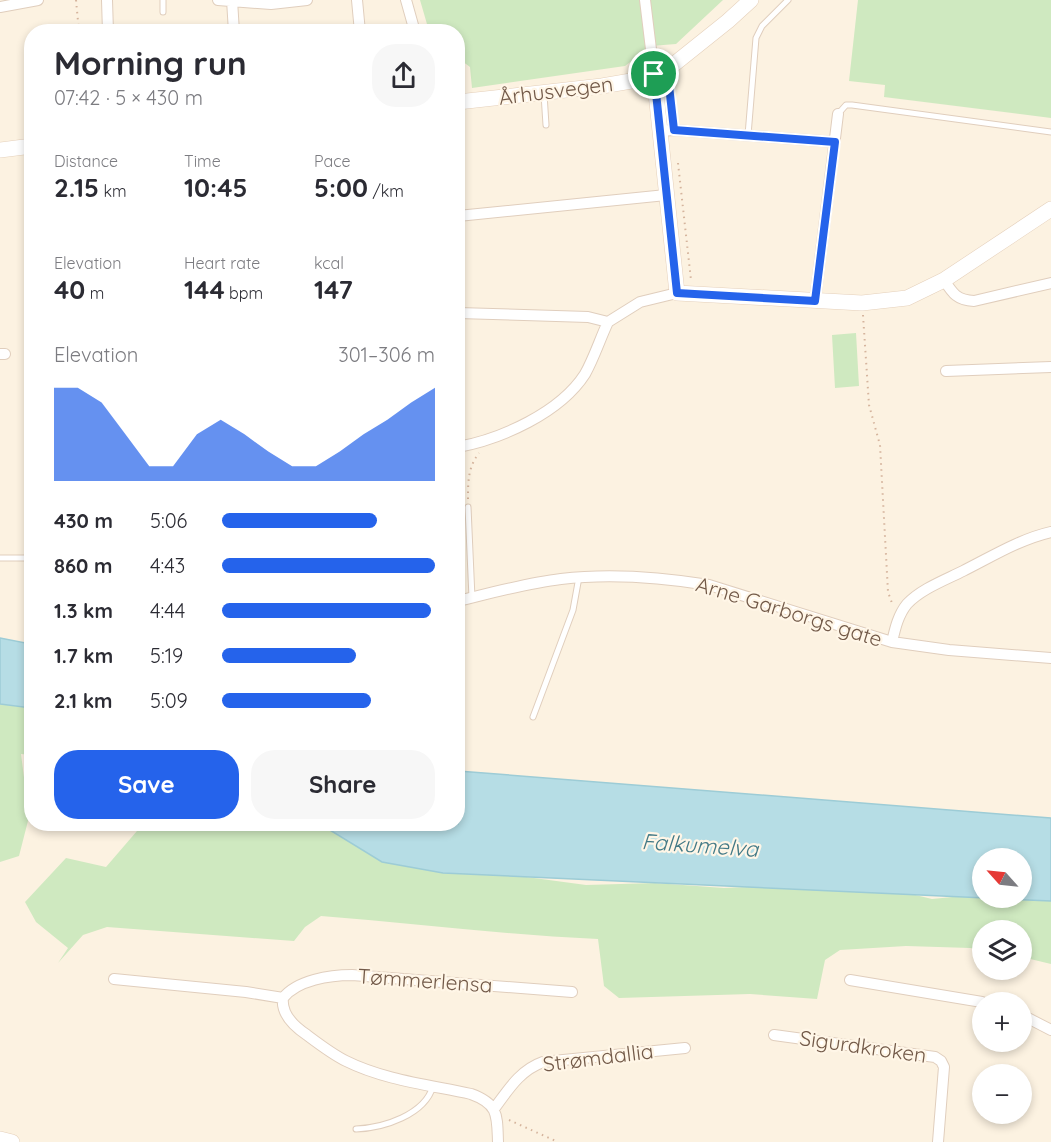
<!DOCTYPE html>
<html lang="en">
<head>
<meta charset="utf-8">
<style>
  :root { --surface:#fff; --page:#f7f7f7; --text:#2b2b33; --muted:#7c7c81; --accent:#2563eb }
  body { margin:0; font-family:Quicksand,sans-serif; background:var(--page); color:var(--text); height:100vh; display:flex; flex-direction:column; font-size:22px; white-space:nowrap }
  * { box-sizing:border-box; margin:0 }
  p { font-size:20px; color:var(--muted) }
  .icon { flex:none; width:33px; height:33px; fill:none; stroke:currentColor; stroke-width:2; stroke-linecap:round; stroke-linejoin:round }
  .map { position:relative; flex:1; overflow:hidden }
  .panel { position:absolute; left:24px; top:24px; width:441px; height:807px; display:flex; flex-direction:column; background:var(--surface); border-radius:24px; box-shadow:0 3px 9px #0003 }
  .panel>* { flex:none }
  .needle { width:39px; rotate:297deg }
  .fabs { position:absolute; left:972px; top:848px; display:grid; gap:12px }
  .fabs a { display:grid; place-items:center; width:60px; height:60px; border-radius:50%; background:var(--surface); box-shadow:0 3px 9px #0003; font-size:30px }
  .pin { position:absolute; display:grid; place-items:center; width:51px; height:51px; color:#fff; margin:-26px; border:3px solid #fff; border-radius:50%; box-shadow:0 2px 6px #0007 }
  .round { display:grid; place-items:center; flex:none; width:63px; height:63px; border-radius:24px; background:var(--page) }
  .head { display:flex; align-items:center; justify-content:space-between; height:102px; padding:0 30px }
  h1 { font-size:33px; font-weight:700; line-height:45px }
  .metrics { display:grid; grid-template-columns:repeat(3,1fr); gap:9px; height:102px; padding:6px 30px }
  .metrics div { display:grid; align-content:center }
  .metrics b { font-size:26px; font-weight:700 }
  .metrics small { font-size:16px; font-weight:400 }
  .metrics p { font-size:16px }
  .chart { height:168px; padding:12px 30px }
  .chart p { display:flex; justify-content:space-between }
  .chart svg { width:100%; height:108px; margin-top:6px; fill:var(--accent); opacity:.7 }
  .action { display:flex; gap:12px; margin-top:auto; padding:12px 30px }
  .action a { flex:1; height:69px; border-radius:24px; background:var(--accent); color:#fff; font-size:24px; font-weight:700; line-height:69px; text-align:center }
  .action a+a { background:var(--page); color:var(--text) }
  ul { padding:0 30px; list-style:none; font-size:20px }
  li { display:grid; grid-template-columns:96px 72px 1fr; align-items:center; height:45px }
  li i { height:15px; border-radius:8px; background:var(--accent) }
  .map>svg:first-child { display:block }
  .green { fill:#cfe9c0 }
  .water { fill:#b6dde5; stroke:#9dccd6; stroke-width:1.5; fill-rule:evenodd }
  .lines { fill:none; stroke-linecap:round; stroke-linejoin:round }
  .lane-casing { stroke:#e0cebd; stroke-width:7 }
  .street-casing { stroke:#e0cebd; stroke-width:12 }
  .secondary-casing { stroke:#e5d0bb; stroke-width:16 }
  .path { stroke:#d5b49d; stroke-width:2; stroke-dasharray:1.5 4.5; stroke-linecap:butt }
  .lane { stroke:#fff; stroke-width:5 }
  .street { stroke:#fff; stroke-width:10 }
  .secondary { stroke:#fff; stroke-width:15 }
  .route-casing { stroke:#fff; stroke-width:12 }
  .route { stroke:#2563eb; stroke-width:8 }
  .labels { text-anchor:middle; stroke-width:4.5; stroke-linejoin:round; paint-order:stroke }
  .street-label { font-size:21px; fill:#725948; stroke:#fff6e7 }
  .water-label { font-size:22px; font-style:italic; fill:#427986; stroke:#fff6e7 }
</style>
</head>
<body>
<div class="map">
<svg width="1051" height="1142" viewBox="0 0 1051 1142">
  <rect width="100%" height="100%" fill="#fcf2e1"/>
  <!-- green -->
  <path class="green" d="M 420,0 L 723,0 L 676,44 L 651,46 L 625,66 L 472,88 L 470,67 L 458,58 L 458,32 L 429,31 Z
    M 858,0 L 1051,0 L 1051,118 L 884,97 L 885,85 L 849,81 Z
    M 856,333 L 859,386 L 835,388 L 832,335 Z
    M 0,704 L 32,708 L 31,755 L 21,754 L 29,817 L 19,856 L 0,862 Z
    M 143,824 L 320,824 L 382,862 L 452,867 L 586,885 L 655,883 L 724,888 L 862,882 L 932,899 L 982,894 L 982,897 L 1051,897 L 1051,964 L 1022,957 L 1022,930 L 982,930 L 982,950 L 970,948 L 906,946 L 840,950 L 825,960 L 817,999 L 750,994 L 619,998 L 604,986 L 598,939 C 505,935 414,923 321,916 L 305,927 L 294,941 L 107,927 L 83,935 L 58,963 L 68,948 L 36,922 L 25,902 L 66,858 L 106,867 Z"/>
  <!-- water -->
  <path class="water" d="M 0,638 L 31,644 L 31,708 L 0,704 Z
    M 458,771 L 1051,818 L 1051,901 L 443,873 L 382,862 L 320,824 L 458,824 ZM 982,858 L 1022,858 L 1022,897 L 982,897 Z"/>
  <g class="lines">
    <defs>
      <path id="lane" d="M 163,0 L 163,12
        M 544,94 L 546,125
        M 838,114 L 846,105 L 852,105 L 1051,132
        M 748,135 L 756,38 L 762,26 L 788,0
        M 468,507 L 472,598
        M 0,558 L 32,558
        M 533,717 L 573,610 L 579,577
        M 356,1129 C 383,1128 425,1115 433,1086"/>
      <path id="street" d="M 107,0 L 108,32
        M 218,0 L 271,4 L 307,0
        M 232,0 L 234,32
        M 357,0 L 360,32
        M 406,0 L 415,32
        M 645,0 L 654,74
        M 0,7 L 38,0
        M 661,131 L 674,130 L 835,142
        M 458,216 L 666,195
        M 944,280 C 953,294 957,300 974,301 L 1051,283
        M 815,301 L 838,114
        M 458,313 L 588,317 L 608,322 L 640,302 L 677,293
        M 0,354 L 5,354
        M 946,371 L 1051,367
        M 458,447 C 501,439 560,413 585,374 C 594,358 600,339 608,322
        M 458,601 C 491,593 527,583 561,579 C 610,573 660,577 709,585 L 892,642 L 949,650 L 1051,658
        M 892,642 C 895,629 898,615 907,604 C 921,589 945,580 963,571 C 991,557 1020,539 1051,532
        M 114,979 L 246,992 L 283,998 C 281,1014 295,1027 307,1035 C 319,1044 332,1054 346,1061 C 384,1080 430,1085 471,1094 C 499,1104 497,1116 498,1142
        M 850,980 L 982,1002
        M 283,998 C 297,980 330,975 352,975 L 572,992
        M 1022,1015 L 1051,1030
        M 774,1035 L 935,1057 L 941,1061 L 944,1067 L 938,1142
        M 494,1109 C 508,1090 520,1070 543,1062 L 685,1048"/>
      <path id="secondary" d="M 654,74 L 677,293 L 862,303 L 907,298 L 944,280 L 1051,209
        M 458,102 L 602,86 L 631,81 L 654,74 L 673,65 L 728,21 L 751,0
        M 0,150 L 32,146
        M 0,1139 L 12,1142"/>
    </defs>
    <!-- lane casing -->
    <use href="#lane" class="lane-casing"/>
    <!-- street casing -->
    <use href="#street" class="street-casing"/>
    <!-- secondary casing -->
    <use href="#secondary" class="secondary-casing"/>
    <!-- path -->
    <path class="path" d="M 76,0 L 79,32
      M 678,163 L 691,280
      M 863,315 L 869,405 L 880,445 L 888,592 L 893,606
      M 468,499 C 468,482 468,467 479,453
      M 509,1120 L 558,1142"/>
    <!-- lane -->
    <use href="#lane" class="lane"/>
    <!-- street -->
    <use href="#street" class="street"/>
    <!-- secondary -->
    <use href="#secondary" class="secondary"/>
  </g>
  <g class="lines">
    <defs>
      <path id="route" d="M 667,68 L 674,130 L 835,142 L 815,301 L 677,293 L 654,74 Z"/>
    </defs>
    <!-- route casing -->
    <use href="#route" class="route-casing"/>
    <!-- route -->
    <use href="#route" class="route"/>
  </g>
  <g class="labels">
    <!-- street labels -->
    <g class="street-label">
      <text transform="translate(556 91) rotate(-7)" y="7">Århusvegen</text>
      <text transform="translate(789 612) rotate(17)" y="7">Arne Garborgs gate</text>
      <text transform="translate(425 981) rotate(4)" y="7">Tømmerlensa</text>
      <text transform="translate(863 1047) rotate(8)" y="7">Sigurdkroken</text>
      <text transform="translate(598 1058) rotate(-7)" y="7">Strømdallia</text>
    </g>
    <!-- water labels -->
    <g class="water-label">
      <text transform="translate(700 845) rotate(4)" y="8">Falkumelva</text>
    </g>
  </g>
</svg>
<div class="fabs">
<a><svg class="needle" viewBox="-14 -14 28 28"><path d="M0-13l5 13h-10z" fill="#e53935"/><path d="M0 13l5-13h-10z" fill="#7c7c81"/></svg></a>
<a><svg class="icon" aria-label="layers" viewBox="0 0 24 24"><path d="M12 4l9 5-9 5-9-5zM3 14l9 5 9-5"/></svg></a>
<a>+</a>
<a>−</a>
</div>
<div class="pin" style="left:654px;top:74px;background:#1e9e55"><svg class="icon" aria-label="arrive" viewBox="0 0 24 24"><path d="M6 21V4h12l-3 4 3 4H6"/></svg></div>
<section class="panel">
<div class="head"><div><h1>Morning run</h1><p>07:42 · 5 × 430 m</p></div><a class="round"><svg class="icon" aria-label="share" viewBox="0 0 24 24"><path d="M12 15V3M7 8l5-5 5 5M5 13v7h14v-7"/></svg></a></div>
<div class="metrics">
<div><p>Distance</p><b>2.15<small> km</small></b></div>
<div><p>Time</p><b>10:45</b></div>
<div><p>Pace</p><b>5:00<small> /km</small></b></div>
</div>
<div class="metrics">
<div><p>Elevation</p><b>40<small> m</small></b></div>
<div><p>Heart rate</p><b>144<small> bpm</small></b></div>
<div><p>kcal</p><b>147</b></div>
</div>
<div class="chart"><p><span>Elevation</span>301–306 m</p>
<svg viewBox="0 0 160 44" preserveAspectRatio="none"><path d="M0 44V6L10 6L20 12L30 25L40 38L50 38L60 25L70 19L80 25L90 32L100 38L110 38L120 32L130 25L140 19L150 12L160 6V44z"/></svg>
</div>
<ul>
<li><b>430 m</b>5:06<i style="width:73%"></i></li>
<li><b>860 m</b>4:43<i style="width:100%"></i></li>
<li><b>1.3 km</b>4:44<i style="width:98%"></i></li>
<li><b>1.7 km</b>5:19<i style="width:63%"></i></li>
<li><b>2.1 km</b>5:09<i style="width:70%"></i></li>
</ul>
<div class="action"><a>Save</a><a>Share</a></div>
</section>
</div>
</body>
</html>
